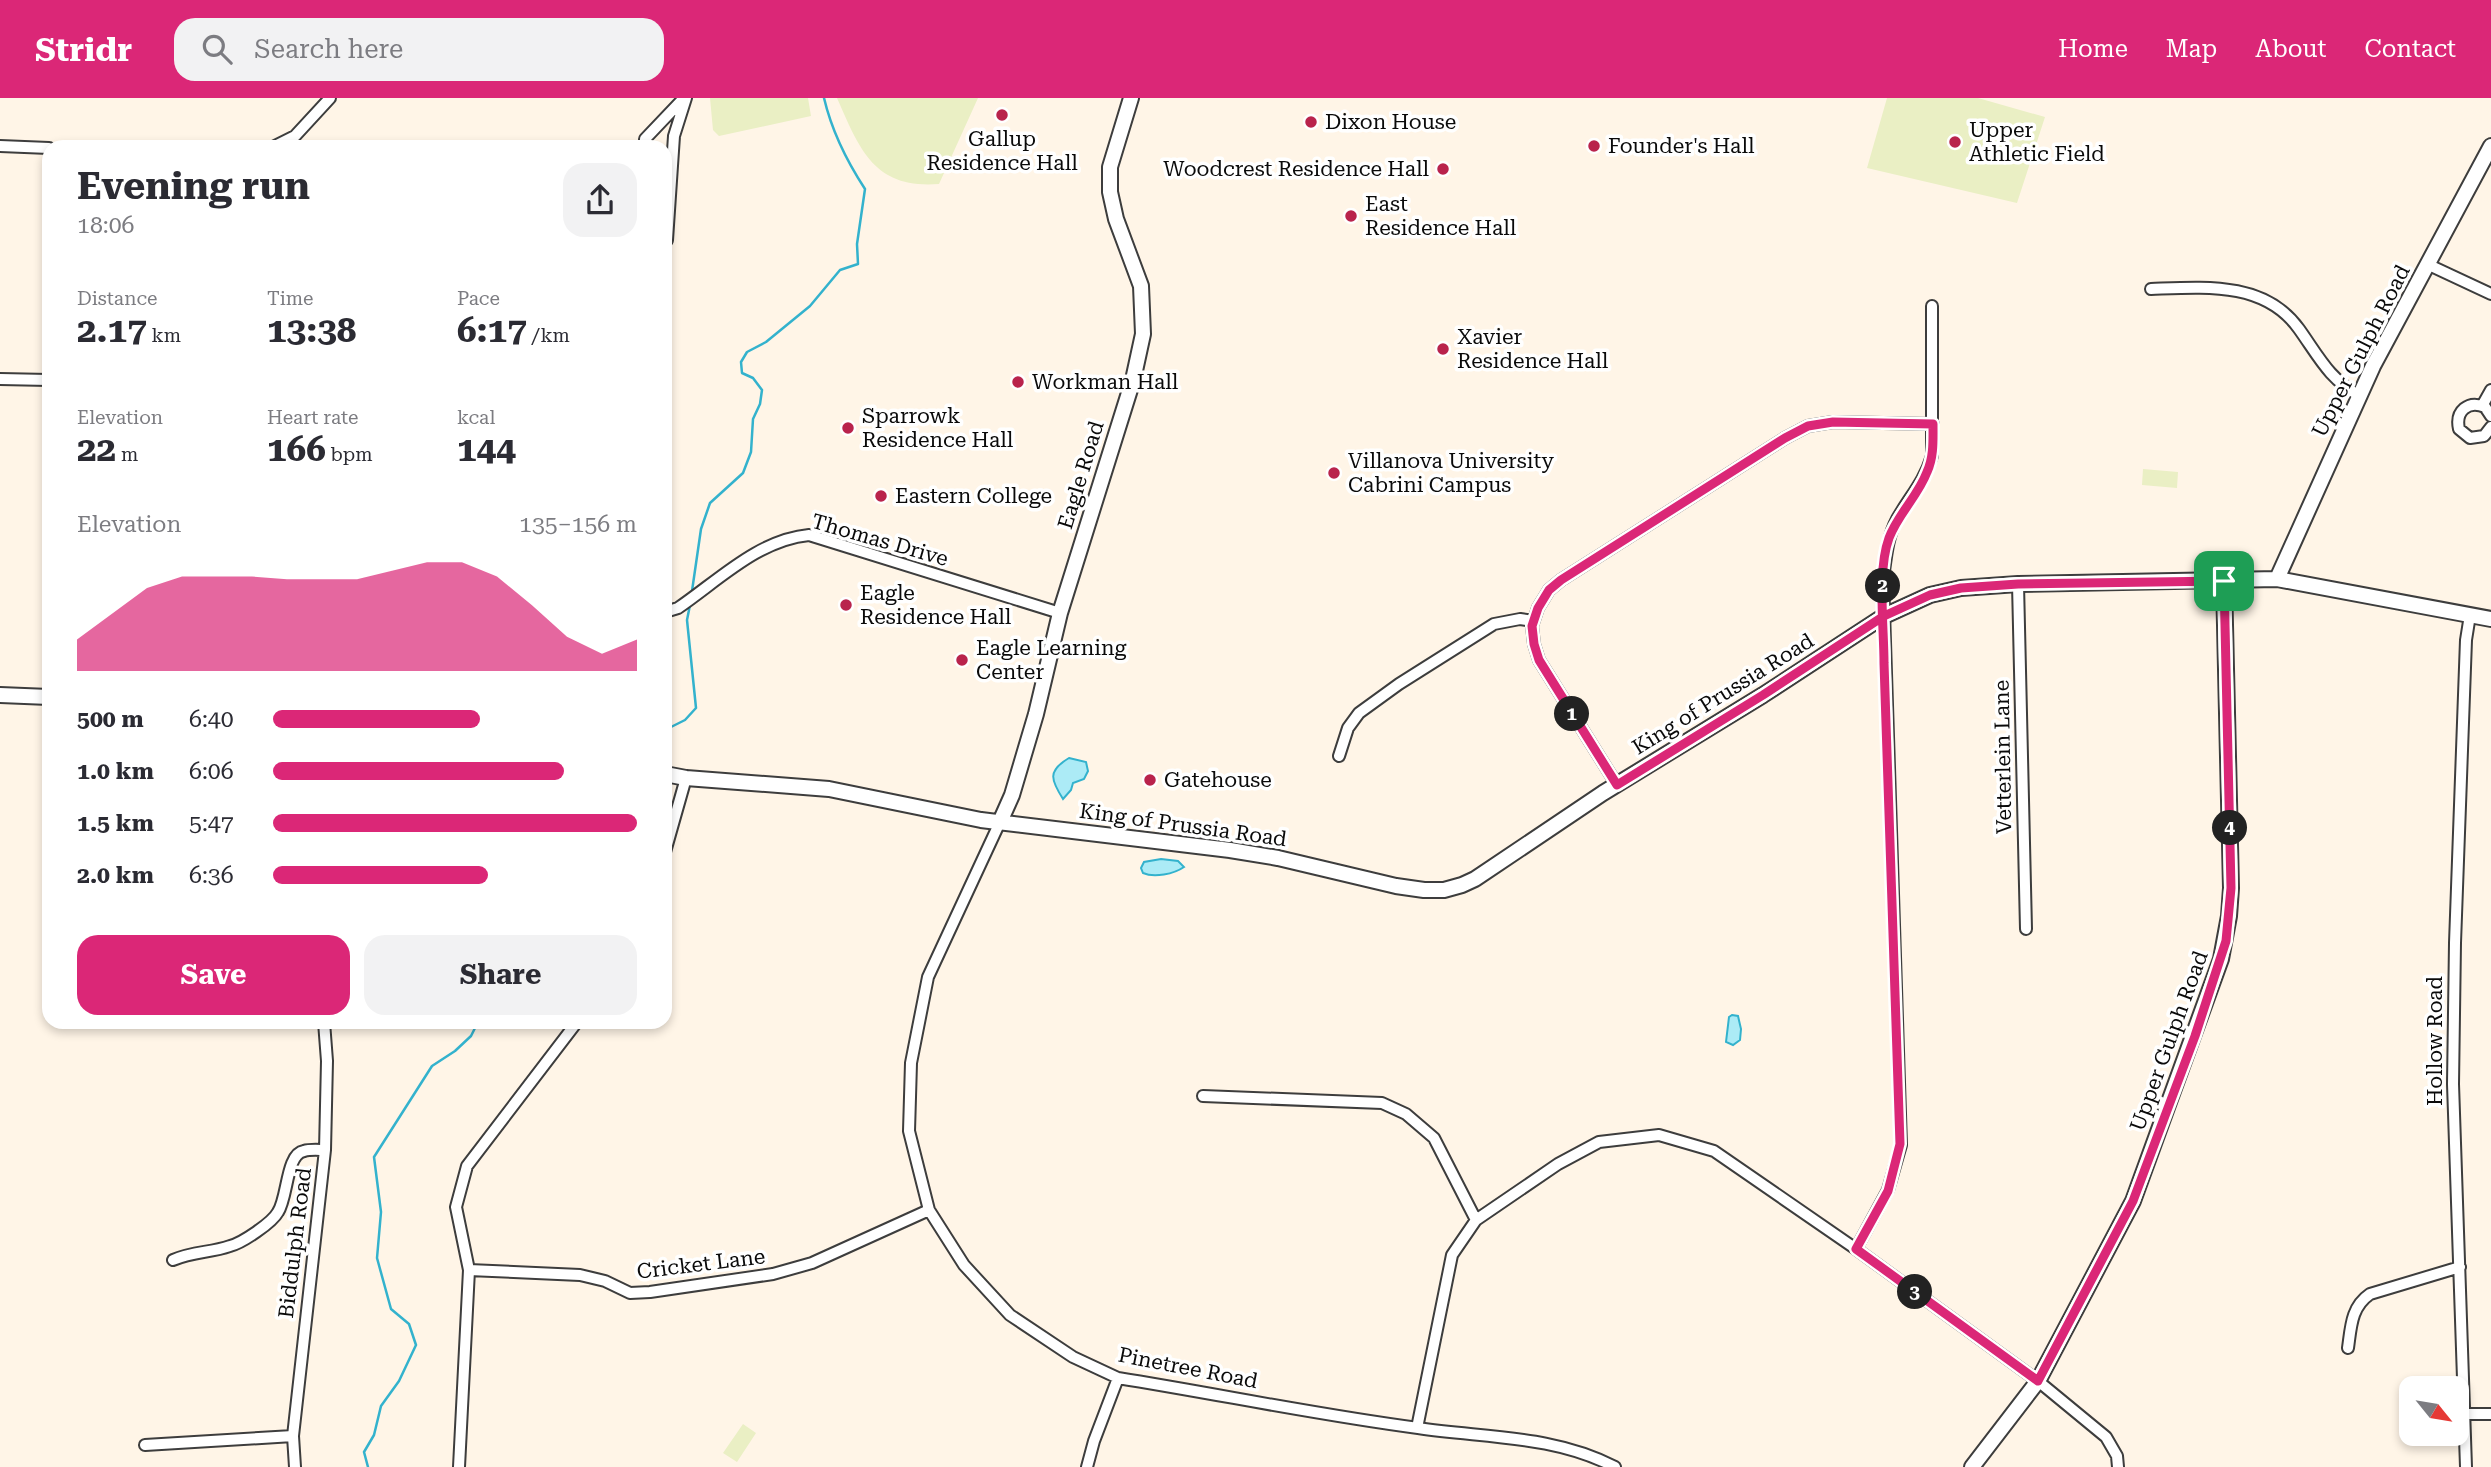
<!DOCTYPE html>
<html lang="en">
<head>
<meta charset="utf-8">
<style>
  :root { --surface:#fff; --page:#f2f2f3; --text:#2b2b33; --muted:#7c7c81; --accent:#db2777 }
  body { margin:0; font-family:"Roboto Serif",serif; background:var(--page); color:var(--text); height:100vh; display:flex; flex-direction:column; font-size:26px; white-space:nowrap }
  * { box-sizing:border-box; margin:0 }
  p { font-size:23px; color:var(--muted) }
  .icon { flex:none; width:38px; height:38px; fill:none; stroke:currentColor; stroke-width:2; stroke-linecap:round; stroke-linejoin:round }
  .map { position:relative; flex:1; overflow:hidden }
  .drawer { position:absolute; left:42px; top:42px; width:630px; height:889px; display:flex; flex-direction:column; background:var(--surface); border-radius:21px; box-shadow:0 4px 10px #0003 }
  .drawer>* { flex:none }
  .needle { width:46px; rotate:120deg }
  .controls { position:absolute; left:2399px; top:1278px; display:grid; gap:14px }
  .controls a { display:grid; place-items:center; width:70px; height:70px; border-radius:14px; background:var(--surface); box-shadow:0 4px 10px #0003; font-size:35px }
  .pin { position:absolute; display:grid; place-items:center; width:60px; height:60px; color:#fff; margin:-30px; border-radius:14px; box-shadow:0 4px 10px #0006 }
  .km { position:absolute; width:35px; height:35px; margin:-18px; border-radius:50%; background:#222; color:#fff; font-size:19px; line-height:35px; text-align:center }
  .round { display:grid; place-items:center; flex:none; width:74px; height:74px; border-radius:21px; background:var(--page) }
  .summary { display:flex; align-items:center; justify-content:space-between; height:119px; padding:0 35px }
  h1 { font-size:38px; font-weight:700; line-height:52px }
  .metrics { display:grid; grid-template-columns:repeat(3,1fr); gap:10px; height:119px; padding:7px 35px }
  .metrics div { display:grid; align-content:center }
  .metrics b { font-size:35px; font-weight:700 }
  .metrics small { font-size:19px; font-weight:400 }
  .metrics p { font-size:19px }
  .chart { height:196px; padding:14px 35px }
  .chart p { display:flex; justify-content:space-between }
  .chart svg { width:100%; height:126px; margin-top:7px; fill:var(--accent); opacity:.7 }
  .cta { display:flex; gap:14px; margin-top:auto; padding:14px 35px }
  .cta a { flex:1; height:80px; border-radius:21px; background:var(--accent); color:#fff; font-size:28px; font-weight:700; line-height:80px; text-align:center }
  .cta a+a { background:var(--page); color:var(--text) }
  ul { padding:0 35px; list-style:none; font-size:23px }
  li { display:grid; grid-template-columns:112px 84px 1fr; align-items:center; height:52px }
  li i { height:18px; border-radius:9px; background:var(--accent) }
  header { display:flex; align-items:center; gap:42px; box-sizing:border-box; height:98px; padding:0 35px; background:var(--accent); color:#fff }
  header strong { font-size:33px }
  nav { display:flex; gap:38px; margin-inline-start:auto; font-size:24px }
  .search { width:490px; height:63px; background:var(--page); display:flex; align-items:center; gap:18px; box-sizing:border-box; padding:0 24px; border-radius:21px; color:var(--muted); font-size:26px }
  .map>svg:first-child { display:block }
  .pitch { fill:#eaefc4 }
  .water { fill:#acebf6; stroke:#33b2cd; stroke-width:2 }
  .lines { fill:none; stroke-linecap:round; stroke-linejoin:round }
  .stream { stroke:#33b2cd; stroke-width:2.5 }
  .minor-casing { stroke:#3d3d3d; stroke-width:14 }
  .tertiary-casing { stroke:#3d3d3d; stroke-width:18 }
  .minor { stroke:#fff; stroke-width:10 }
  .tertiary { stroke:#fff; stroke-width:14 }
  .route-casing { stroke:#fff; stroke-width:14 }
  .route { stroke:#db2777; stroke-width:9 }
  .poi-dot { fill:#b9234c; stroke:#fff; stroke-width:2.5 }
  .labels { text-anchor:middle; stroke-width:7; stroke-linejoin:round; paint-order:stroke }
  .poi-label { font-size:21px; fill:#0a0a0a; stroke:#fff; text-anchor:start }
  .street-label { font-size:21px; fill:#0a0a0a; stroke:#fff }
</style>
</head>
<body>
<header>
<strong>Stridr</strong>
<div class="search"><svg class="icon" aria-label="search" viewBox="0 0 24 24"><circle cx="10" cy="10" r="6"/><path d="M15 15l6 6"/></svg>Search here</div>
<nav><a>Home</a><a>Map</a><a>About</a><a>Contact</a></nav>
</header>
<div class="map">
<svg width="2491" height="1369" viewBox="0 0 2491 1369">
  <rect width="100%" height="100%" fill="#fff5e7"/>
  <!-- pitch -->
  <path class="pitch" d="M 710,0 L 808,0 L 811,18 L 719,38 L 713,32 Z
    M 837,0 L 978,0 L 939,86 C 874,91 860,52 837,0 Z
    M 1887,0 L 1978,0 L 2045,19 L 2017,105 L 1867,70 Z
    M 2143,371 L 2178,374 L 2177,390 L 2142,387 Z
    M 743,1326 L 756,1335 L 737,1364 L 723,1355 Z"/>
  <!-- water -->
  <path class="water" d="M 1069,660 L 1086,664 L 1088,673 L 1084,681 L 1073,685 L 1071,692 L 1063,701 C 1051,682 1047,673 1069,660 Z
    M 1161,761 L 1178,763 L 1184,769 C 1174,776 1154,780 1143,775 L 1141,770 L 1144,764 Z
    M 1732,917 L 1738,918 L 1741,931 L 1740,942 L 1733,947 L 1726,944 L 1729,919 Z"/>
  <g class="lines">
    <!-- stream -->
    <path class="stream" d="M 692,493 L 701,431 L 710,405 L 743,375 L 751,354 L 753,321 L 760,306 L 762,292 L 753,280 L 742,275 L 741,264 L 747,254 L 766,244 L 810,208 L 840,172 L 858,166 L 857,146 L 865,91 C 846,62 832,34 824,0
      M 665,632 L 685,622 L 696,610 L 687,522 L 690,507
      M 368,1369 L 364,1354 L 374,1337 L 381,1308 L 399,1283 L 416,1247 L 409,1226 L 391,1211 L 377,1160 L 381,1114 L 374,1059 L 432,968 L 455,953 L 471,938 L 478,924"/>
    <defs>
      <path id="minor" d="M 0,48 L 49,50
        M 273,49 L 295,38 L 330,0
        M 645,49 L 645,41 L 684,0
        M 665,145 L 667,142 L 674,38 L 686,0
        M 2429,167 L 2491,196
        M 2151,191 C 2204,189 2265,183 2299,231 C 2319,259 2329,281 2360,298
        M 0,281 L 49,282
        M 2482,308 L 2491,292
        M 2491,318 L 2485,309 C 2468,302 2455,313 2459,331 L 2470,340 L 2484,338 L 2491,329
        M 2018,486 L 2026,831
        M 665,514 L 678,510 C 719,482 758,442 809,437 L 1060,515
        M 1339,658 L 1348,630 L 1359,615 L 1399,586 L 1494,526 L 1520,521 L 1533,523
        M 1617,687 L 1539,562 L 1534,546 L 1532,528 L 1538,510 L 1549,492 L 1561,482 L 1785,340 L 1808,328 L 1833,324 L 1933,326
        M 1000,724 L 928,879 L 911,965 L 909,1033 L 929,1112 L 964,1167 L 1010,1217 L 1073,1259 L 1118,1280 C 1218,1296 1318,1317 1418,1330 C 1485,1340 1554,1337 1615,1369
        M 665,754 L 686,680
        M 1203,998 L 1382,1005 L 1406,1016 L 1434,1040 L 1476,1122
        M 1856,1151 L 1888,1092 L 1901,1047 L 1883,481 C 1886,460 1887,440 1897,421 C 1910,398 1924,384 1932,358 L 1932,208
        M 173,1162 C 194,1153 210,1155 230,1148 C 242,1145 272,1125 278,1114 C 288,1099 286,1056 304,1053 C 310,1051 319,1052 325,1052
        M 469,1172 L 580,1177 L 605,1183 L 630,1195 L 650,1194 L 773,1176 L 812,1165 L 929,1112
        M 2348,1250 C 2351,1229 2351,1209 2370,1196 L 2460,1169
        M 2466,1316 L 2491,1316
        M 1417,1330 L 1452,1157 L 1476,1122 L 1558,1066 L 1599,1044 L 1659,1037 L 1714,1053 L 1856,1151 L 2038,1283 L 2106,1339 L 2117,1358 L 2118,1369
        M 145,1347 L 293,1338
        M 295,1369 L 293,1338 L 325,1052 L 327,963 L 324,924
        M 459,1369 L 469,1172 L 456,1109 L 467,1068 L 577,924
        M 1087,1369 L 1094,1343 L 1118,1280
        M 2466,1369 L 2453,986 L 2455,845 L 2466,542 L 2470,517"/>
      <path id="tertiary" d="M 2277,481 L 2373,268 L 2491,48
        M 0,597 L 49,599
        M 665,676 L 686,680 L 829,691 L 981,722 L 1230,752 L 1278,760 L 1396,788 L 1424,792 L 1444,792 L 1462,787 L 1475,781 L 1603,695 L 1763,597 L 1884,518 L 1930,497 L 1961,490 L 2018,486 L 2277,481 L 2491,521
        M 1000,724 L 1012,697 L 1036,616 L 1060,515 L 1133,282 L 1143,236 L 1141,188 L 1116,121 L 1110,94 L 1110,69 L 1131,0
        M 1972,1369 L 2038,1283 L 2133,1103 L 2221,861 L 2229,818 L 2231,790 L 2224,483"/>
    </defs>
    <!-- minor casing -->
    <use href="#minor" class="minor-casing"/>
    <!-- tertiary casing -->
    <use href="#tertiary" class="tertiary-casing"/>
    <!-- minor -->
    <use href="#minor" class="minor"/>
    <!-- tertiary -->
    <use href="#tertiary" class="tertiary"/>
  </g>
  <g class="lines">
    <defs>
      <path id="route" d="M 2224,483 L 2018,486 L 1961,490 L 1930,497 L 1884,518 L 1763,597 L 1617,687 L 1539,562 L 1534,546 L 1532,528 L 1538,510 L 1549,492 L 1561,482 L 1785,340 L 1808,328 L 1833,324 L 1933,326 C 1933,342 1934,359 1927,374 C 1918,398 1898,416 1889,440 C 1877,473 1884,529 1884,565 L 1900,1046 L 1888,1093 L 1856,1151 L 2038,1283 L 2133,1103 L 2195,938 L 2226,843 L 2231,790 L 2224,483"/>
    </defs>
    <!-- route casing -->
    <use href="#route" class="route-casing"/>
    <!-- route -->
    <use href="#route" class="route"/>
  </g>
  <!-- markers -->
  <g class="poi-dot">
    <circle cx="1002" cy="17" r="7"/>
    <circle cx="1311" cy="24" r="7"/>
    <circle cx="1955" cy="44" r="7"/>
    <circle cx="1594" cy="48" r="7"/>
    <circle cx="1443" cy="71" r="7"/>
    <circle cx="1351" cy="118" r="7"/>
    <circle cx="1443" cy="251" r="7"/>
    <circle cx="1018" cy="284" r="7"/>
    <circle cx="848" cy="330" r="7"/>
    <circle cx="1334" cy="375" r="7"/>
    <circle cx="881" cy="398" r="7"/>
    <circle cx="846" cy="507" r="7"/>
    <circle cx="962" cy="562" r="7"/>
    <circle cx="1150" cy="682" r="7"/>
  </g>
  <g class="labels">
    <!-- poi labels -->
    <g class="poi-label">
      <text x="1325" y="31">Dixon House</text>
      <text x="1969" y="39">Upper<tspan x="1969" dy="24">Athletic Field</tspan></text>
      <text x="1002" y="48" text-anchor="middle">Gallup<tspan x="1002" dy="24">Residence Hall</tspan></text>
      <text x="1608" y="55">Founder's Hall</text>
      <text x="1429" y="78" text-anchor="end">Woodcrest Residence Hall</text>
      <text x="1365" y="113">East<tspan x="1365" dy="24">Residence Hall</tspan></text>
      <text x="1457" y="246">Xavier<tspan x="1457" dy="24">Residence Hall</tspan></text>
      <text x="1032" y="291">Workman Hall</text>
      <text x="862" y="325">Sparrowk<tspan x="862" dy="24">Residence Hall</tspan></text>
      <text x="1348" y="370">Villanova University<tspan x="1348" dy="24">Cabrini Campus</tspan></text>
      <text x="895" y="405">Eastern College</text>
      <text x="860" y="502">Eagle<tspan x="860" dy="24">Residence Hall</tspan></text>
      <text x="976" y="557">Eagle Learning<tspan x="976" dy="24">Center</tspan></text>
      <text x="1164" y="689">Gatehouse</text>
    </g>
    <!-- street labels -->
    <g class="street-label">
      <text transform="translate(2361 253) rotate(-63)" y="7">Upper Gulph Road</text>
      <text transform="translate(1081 377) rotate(-73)" y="7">Eagle Road</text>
      <text transform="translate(880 442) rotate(16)" y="7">Thomas Drive</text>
      <text transform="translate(1723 596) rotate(-32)" y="7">King of Prussia Road</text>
      <text transform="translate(2003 659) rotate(-91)" y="7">Vetterlein Lane</text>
      <text transform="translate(1183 727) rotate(8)" y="7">King of Prussia Road</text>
      <text transform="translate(2169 943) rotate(-70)" y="7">Upper Gulph Road</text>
      <text transform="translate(2435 943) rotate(-90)" y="7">Hollow Road</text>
      <text transform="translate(295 1145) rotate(-83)" y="7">Biddulph Road</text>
      <text transform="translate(701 1166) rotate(-7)" y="7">Cricket Lane</text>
      <text transform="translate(1188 1270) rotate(11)" y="7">Pinetree Road</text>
    </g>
  </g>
</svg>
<div class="controls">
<a><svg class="needle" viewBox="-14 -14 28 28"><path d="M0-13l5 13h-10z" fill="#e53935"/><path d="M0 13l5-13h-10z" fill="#7c7c81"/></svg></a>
</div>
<div class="pin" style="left:2224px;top:483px;background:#1e9e55"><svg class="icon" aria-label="arrive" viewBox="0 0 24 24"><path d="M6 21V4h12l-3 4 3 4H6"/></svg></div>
<b class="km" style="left:1572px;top:616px">1</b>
<b class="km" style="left:1883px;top:488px">2</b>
<b class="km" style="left:1915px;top:1194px">3</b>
<b class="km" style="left:2230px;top:730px">4</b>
<section class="drawer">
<div class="summary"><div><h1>Evening run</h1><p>18:06</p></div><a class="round"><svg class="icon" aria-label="share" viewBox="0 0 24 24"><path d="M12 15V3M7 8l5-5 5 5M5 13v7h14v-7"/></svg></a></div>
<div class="metrics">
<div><p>Distance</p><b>2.17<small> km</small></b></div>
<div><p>Time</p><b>13:38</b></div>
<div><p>Pace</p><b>6:17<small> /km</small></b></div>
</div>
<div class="metrics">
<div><p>Elevation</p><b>22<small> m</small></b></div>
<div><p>Heart rate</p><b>166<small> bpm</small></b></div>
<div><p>kcal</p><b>144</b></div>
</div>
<div class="chart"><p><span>Elevation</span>135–156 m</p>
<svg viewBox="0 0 160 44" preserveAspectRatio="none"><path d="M0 44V33L10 24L20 15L30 11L40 11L50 11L60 12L70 12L80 12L90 9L100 6L110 6L120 11L130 21L140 32L150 38L160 33V44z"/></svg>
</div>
<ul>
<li><b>500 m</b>6:40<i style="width:57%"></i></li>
<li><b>1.0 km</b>6:06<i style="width:80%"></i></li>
<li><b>1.5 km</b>5:47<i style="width:100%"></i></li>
<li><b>2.0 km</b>6:36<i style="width:59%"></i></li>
</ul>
<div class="cta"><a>Save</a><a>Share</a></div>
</section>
</div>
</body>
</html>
